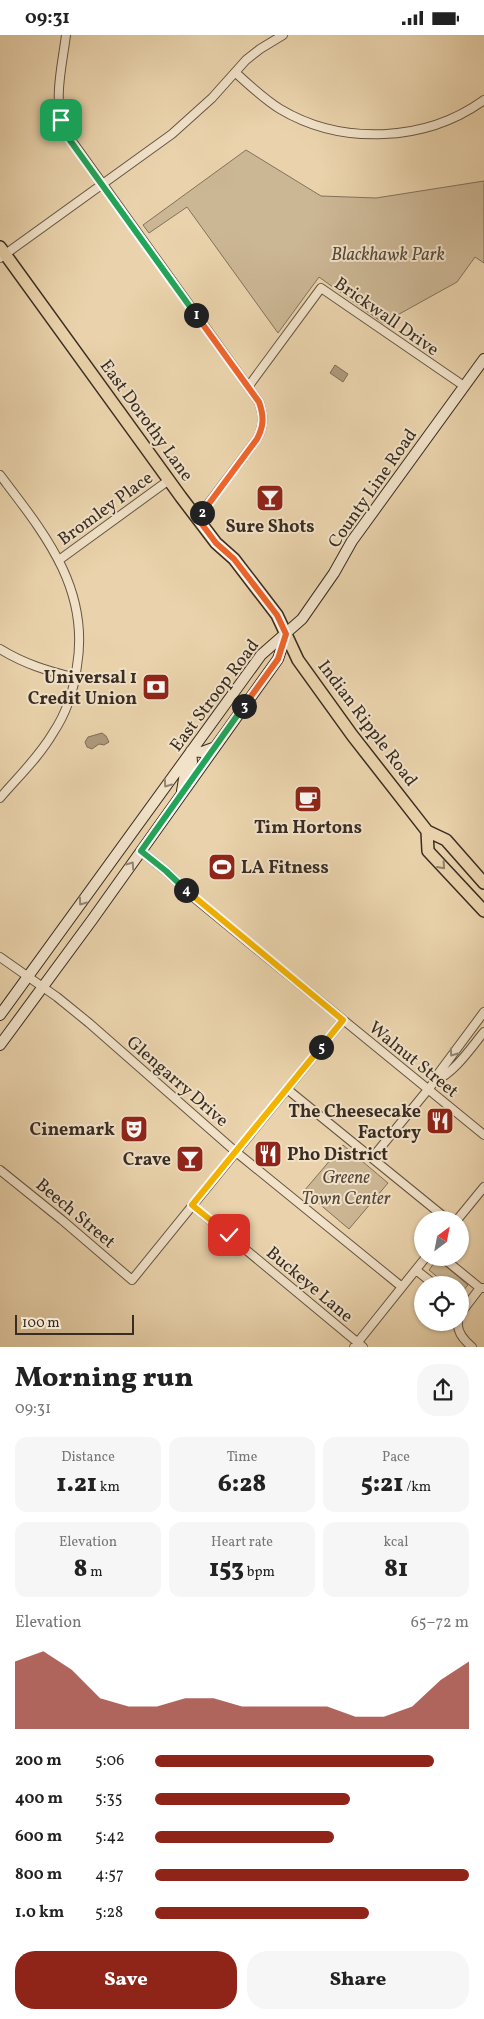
<!DOCTYPE html>
<html lang="en">
<head>
<meta charset="utf-8">
<style>
  :root { --surface:#fff; --page:#f6f6f6; --text:#222; --muted:#767676; --accent:#8f2418 }
  body { margin:0; font-family:Vollkorn,serif; background:var(--page); color:var(--text); height:100vh; display:flex; flex-direction:column; font-size:19px; white-space:nowrap }
  * { box-sizing:border-box; margin:0 }
  p { font-size:16px; color:var(--muted) }
  .icon { flex:none; width:28px; height:28px; fill:none; stroke:currentColor; stroke-width:2; stroke-linecap:round; stroke-linejoin:round }
  .map { position:relative; height:1312px; overflow:hidden }
  .side { display:flex; flex-direction:column; background:var(--surface); flex:1 }
  .side>* { flex:none }
  .needle { width:32px; rotate:32deg }
  .tools { position:absolute; left:414px; top:1176px; display:grid; gap:10px }
  .tools a { display:grid; place-items:center; width:55px; height:55px; border-radius:50%; background:var(--surface); box-shadow:0 1px 4px #0004; font-size:25px }
  .scale { position:absolute; left:15px; bottom:12px; width:119px; box-sizing:border-box; padding-left:5px; border:2px solid #392c22; border-top:0; font-size:14px; line-height:18px; white-space:nowrap; color:#392c22; -webkit-text-stroke:4px #f1e2c9; paint-order:stroke }
  .pin { position:absolute; display:grid; place-items:center; width:42px; height:42px; color:#fff; margin:-21px; border-radius:10px; box-shadow:0 2px 8px #0006 }
  .km { position:absolute; width:25px; height:25px; margin:-12px; border-radius:50%; background:#222; color:#fff; font-size:14px; line-height:25px; text-align:center }
  .round { display:grid; place-items:center; flex:none; width:52px; height:52px; border-radius:20px; background:var(--page) }
  .head { display:flex; align-items:center; justify-content:space-between; height:85px; padding:0 15px }
  h1 { font-size:28px; font-weight:800; line-height:38px }
  .stats { display:grid; grid-template-columns:repeat(3,1fr); gap:8px; height:85px; padding:5px 15px }
  .stats div { display:grid; align-content:center; border-radius:12px; background:var(--page); text-align:center }
  .stats b { font-size:25px; font-weight:800 }
  .stats small { font-size:14px; font-weight:400 }
  .stats p { font-size:14px }
  .chart { height:140px; padding:10px 15px }
  .chart p { display:flex; justify-content:space-between }
  .chart svg { width:100%; height:90px; margin-top:5px; fill:var(--accent); opacity:.7 }
  .primary-button { display:flex; gap:10px; margin-top:auto; padding:10px 15px }
  .primary-button a { flex:1; height:58px; border-radius:20px; background:var(--accent); color:#fff; font-size:20px; font-weight:800; line-height:58px; text-align:center }
  .primary-button a+a { background:var(--page); color:var(--text) }
  ul { padding:0 15px; list-style:none; font-size:16px }
  li { display:grid; grid-template-columns:80px 60px 1fr; align-items:center; height:38px }
  li i { height:12px; border-radius:6px; background:var(--accent) }
  .status { display:flex; justify-content:space-between; align-items:center; height:35px; padding:0 25px; background:var(--surface); direction:ltr }
  .status svg { height:14px; fill:currentColor }
  .map>svg:first-child { display:block }
  .green { fill:#ccb795; stroke:#82725c }
  .water { fill:#ae9a7d; stroke:#7f6e59 }
  .lines { fill:none; stroke-linecap:round; stroke-linejoin:round }
  .street-casing { stroke:#655644; stroke-width:10 }
  .secondary-casing { stroke:#392c22; stroke-width:12 }
  .primary-casing { stroke:#392c22; stroke-width:14 }
  .street { stroke:#f1e2c9; stroke-width:8 }
  .secondary { stroke:#f1e2c9; stroke-width:10 }
  .primary { stroke:#ead3ac; stroke-width:11 }
  .oneway { stroke:#958776 }
  .oneway2 { stroke:#928067 }
  .split-1-casing { stroke:#fff; stroke-width:10 }
  .split-2-casing { stroke:#fff; stroke-width:10 }
  .split-3-casing { stroke:#fff; stroke-width:10 }
  .split-4-casing { stroke:#fff; stroke-width:10 }
  .split-5-casing { stroke:#fff; stroke-width:10 }
  .split-6-casing { stroke:#fff; stroke-width:10 }
  .split-1 { stroke:#22a559; stroke-width:6 }
  .split-2 { stroke:#f0652b; stroke-width:6 }
  .split-3 { stroke:#f0652b; stroke-width:6 }
  .split-4 { stroke:#22a559; stroke-width:6 }
  .split-5 { stroke:#f5b400; stroke-width:6 }
  .split-6 { stroke:#f5b400; stroke-width:6 }
  .labels { text-anchor:middle; stroke-width:4; stroke-linejoin:round; paint-order:stroke }
  .park-label { font-size:18px; font-style:italic; fill:#564839; stroke:#f1e2c9 }
  .street-label { font-size:18px; fill:#392c22; stroke:#f1e2c9 }
  .poi-label { font-size:18px; font-weight:bold; fill:#392c22; stroke:#f1e2c9; text-anchor:end }
</style>
</head>
<body>
<div class="status"><b>09:31</b><svg viewBox="0 0 49 12"><path d="M0 12V9h3v3zM5 12V6h3v6zM10 12V3h3v9zM15 12V0h3v12zM26 1h20v11H26zM47 4h2v5h-2z"/></svg></div>
<div class="map">
<svg width="484" height="1312" viewBox="0 0 484 1312">
  <rect width="100%" height="100%" fill="#ead3ac"/>
  <filter id="stains"><feTurbulence type="fractalNoise" baseFrequency=".004" numOctaves="4"/><feColorMatrix values="0 0 0 0 .2 0 0 0 0 .09 0 0 0 0 .02 0 0 0 .5 -.17"/></filter>
  <radialGradient id="worn" r=".72"><stop offset=".6" stop-color="#630" stop-opacity="0"/><stop offset="1" stop-color="#630" stop-opacity=".3"/></radialGradient>
  <!-- green -->
  <path class="green" d="M 246,115 L 321,161 L 376,163 L 484,146 L 484,228 L 475,222 L 457,247 L 383,288 L 319,242 L 278,298 L 187,172 L 149,198 L 143,190 Z
    M 343,1110 L 388,1148 L 349,1194 L 304,1156 Z
    M 437,1224 L 468,1250 L 460,1259 L 460,1250 L 447,1250 L 429,1235 Z"/>
  <!-- water -->
  <path class="water" d="M 335,330 L 348,339 L 343,347 L 330,338 Z
    M 102,698 L 106,701 L 109,707 L 104,710 L 99,709 L 92,714 L 87,712 L 85,707 L 88,702 Z"/>
  <g class="lines">
    <defs>
      <path id="street" d="M 66,0 C 62,32 53,64 64,95 L 259,367 C 264,381 264,391 257,404 L 197,484
        M 236,38 C 250,51 264,64 280,74 C 342,111 426,107 484,65
        M 0,223 L 172,99 L 212,63 L 246,25 L 260,14 L 283,0
        M 248,352 L 321,253 L 464,351
        M 0,440 C 44,498 90,553 77,631 C 74,655 67,677 53,698 C 39,722 18,742 0,763
        M 59,525 L 169,445
        M 0,614 C 24,629 48,636 76,643
        M 141,816 L 166,836 L 193,862 L 484,1100
        M 0,922 L 57,962 L 89,988 L 236,1117 L 402,1252
        M 435,1046 C 455,1037 470,1014 484,997
        M 287,1054 L 448,1185
        M 372,1123 L 435,1046 L 438,1039 L 484,977
        M 0,1135 L 62,1185 L 132,1245 L 343,985
        M 192,1170 L 363,1312
        M 457,1185 L 484,1152
        M 442,1222 L 480,1253
        M 416,1235 L 435,1250
        M 460,1279 L 480,1253 L 484,1253
        M 458,1288 C 457,1297 465,1306 472,1312
        M 354,1312 L 426,1222"/>
      <path id="secondary" d="M 182,756 L 185,738 L 192,727 L 191,716 L 202,717 L 213,713
        M 0,980 L 261,620 L 302,584 L 334,538 L 352,506 L 484,324
        M 0,1010 L 92,885 L 278,624 L 286,600"/>
      <path id="primary" d="M 0,212 L 181,462 L 216,508 L 234,524 L 277,580 L 298,625 L 352,700 L 427,796 L 446,805 L 484,848
        M 427,796 L 428,816 L 484,876"/>
    </defs>
    <!-- street casing -->
    <use href="#street" class="street-casing"/>
    <!-- secondary casing -->
    <use href="#secondary" class="secondary-casing"/>
    <!-- primary casing -->
    <use href="#primary" class="primary-casing"/>
    <!-- street -->
    <use href="#street" class="street"/>
    <!-- secondary -->
    <use href="#secondary" class="secondary"/>
    <!-- primary -->
    <use href="#primary" class="primary"/>
  </g>
  <!-- one-way arrows -->
  <defs><path id="oneway-chevron" d="M-2-3.5L2.5 0L-2 3.5" fill="none" stroke-width="1.6" stroke-linecap="round" stroke-linejoin="round" transform="scale(1.25)"/></defs>
  <g class="oneway">
    <use href="#oneway-chevron" transform="translate(167 749) rotate(126)"/>
    <use href="#oneway-chevron" transform="translate(131 830) rotate(-55)"/>
    <use href="#oneway-chevron" transform="translate(82 867) rotate(126)"/>
    <use href="#oneway-chevron" transform="translate(453 1018) rotate(126)"/>
  </g>
  <use class="oneway2" href="#oneway-chevron" transform="translate(442 831) rotate(48)"/>
  <g class="lines">
    <defs>
      <path id="split-1" d="M 61,85 L 69,104 L 196,280"/>
      <path id="split-2" d="M 196,280 L 259,367 C 264,381 264,391 257,404 L 202,478"/>
      <path id="split-3" d="M 202,478 L 198,484 L 216,508 L 234,524 L 277,580 L 286,599 L 278,624 L 244,671"/>
      <path id="split-4" d="M 186,855 L 166,836 L 141,816 L 244,671"/>
      <path id="split-5" d="M 186,855 L 343,985 L 321,1012"/>
      <path id="split-6" d="M 229,1200 L 192,1170 L 321,1012"/>
    </defs>
    <!-- split-1 casing -->
    <use href="#split-1" class="split-1-casing"/>
    <!-- split-2 casing -->
    <use href="#split-2" class="split-2-casing"/>
    <!-- split-3 casing -->
    <use href="#split-3" class="split-3-casing"/>
    <!-- split-4 casing -->
    <use href="#split-4" class="split-4-casing"/>
    <!-- split-5 casing -->
    <use href="#split-5" class="split-5-casing"/>
    <!-- split-6 casing -->
    <use href="#split-6" class="split-6-casing"/>
    <!-- split-1 -->
    <use href="#split-1" class="split-1"/>
    <!-- split-2 -->
    <use href="#split-2" class="split-2"/>
    <!-- split-3 -->
    <use href="#split-3" class="split-3"/>
    <!-- split-4 -->
    <use href="#split-4" class="split-4"/>
    <!-- split-5 -->
    <use href="#split-5" class="split-5"/>
    <!-- split-6 -->
    <use href="#split-6" class="split-6"/>
  </g>
  <!-- icons -->
  <defs>
    <symbol id="bar-square" viewBox="-11 -11 22 22"><rect x="-9" y="-9" width="18" height="18" rx="4" fill="#8f2418" stroke="#f1e2c9"/><path d="M-6-5H6L.8 .8V4.5H3.5V6h-7V4.5H-.8V.8Z" fill="#fff"/></symbol>
    <symbol id="bank-square" viewBox="-11 -11 22 22"><rect x="-9" y="-9" width="18" height="18" rx="4" fill="#8f2418" stroke="#f1e2c9"/><path d="M-6-4H6V4H-6ZM0-2.3a2.3 2.3 0 1 0 0 4.6a2.3 2.3 0 1 0 0-4.6Z" fill="#fff"/></symbol>
    <symbol id="cafe-square" viewBox="-11 -11 22 22"><rect x="-9" y="-9" width="18" height="18" rx="4" fill="#8f2418" stroke="#f1e2c9"/><path d="M-5.5-4.5H6V0H3Q3 3.5 0 3.5H-2.5Q-5.5 3.5-5.5 0ZM3-3.2v2h1.7v-2ZM-6 4.5H4V6H-6Z" fill="#fff"/></symbol>
    <symbol id="stadium-square" viewBox="-11 -11 22 22"><rect x="-9" y="-9" width="18" height="18" rx="4" fill="#8f2418" stroke="#f1e2c9"/><path d="M0-5a6.5 5 0 1 0 0 10a6.5 5 0 1 0 0-10ZM-3.5-1.8h7v3.6h-7Z" fill="#fff"/></symbol>
    <symbol id="restaurant-square" viewBox="-11 -11 22 22"><rect x="-9" y="-9" width="18" height="18" rx="4" fill="#8f2418" stroke="#f1e2c9"/><path d="M-5-6h1v4h1v-4h1v4h1v-4h1v5L-1.5 .5V6h-2V.5L-5-1ZM5-6V6H3V1.5H1.5Q1.5-4 5-6Z" fill="#fff"/></symbol>
    <symbol id="theatre-square" viewBox="-11 -11 22 22"><rect x="-9" y="-9" width="18" height="18" rx="4" fill="#8f2418" stroke="#f1e2c9"/><path d="M-5-5.5Q0-4 5-5.5V0Q5 5 0 6Q-5 5-5 0ZM-3.3-2.5H-1v1.5H-3.3ZM1-2.5H3.3v1.5H1ZM-2.8 1Q0 5.5 2.8 1Z" fill="#fff"/></symbol>
  </defs>
  <g fill-rule="evenodd">
    <use href="#bar-square" x="254" y="447" width="32" height="32"/>
    <use href="#bank-square" x="140" y="636" width="32" height="32"/>
    <use href="#cafe-square" x="292" y="748" width="32" height="32"/>
    <use href="#stadium-square" x="206" y="816" width="32" height="32"/>
    <use href="#restaurant-square" x="424" y="1070" width="32" height="32"/>
    <use href="#theatre-square" x="118" y="1078" width="32" height="32"/>
    <use href="#restaurant-square" x="252" y="1103" width="32" height="32"/>
    <use href="#bar-square" x="174" y="1108" width="32" height="32"/>
  </g>
  <g class="labels">
    <!-- park labels -->
    <g class="park-label">
      <text x="388" y="225">Blackhawk Park</text>
      <text x="346" y="1148">Greene<tspan x="346" dy="21">Town Center</tspan></text>
    </g>
    <!-- street labels -->
    <g class="street-label">
      <text transform="translate(387 281) rotate(35)" y="6">Brickwall Drive</text>
      <text transform="translate(147 385) rotate(54)" y="6">East Dorothy Lane</text>
      <text transform="translate(372 453) rotate(-55)" y="6">County Line Road</text>
      <text transform="translate(105 473) rotate(-36)" y="6">Bromley Place</text>
      <text transform="translate(214 660) rotate(-53)" y="6">East Stroop Road</text>
      <text transform="translate(368 688) rotate(53)" y="6">Indian Ripple Road</text>
      <text transform="translate(414 1024) rotate(39)" y="6">Walnut Street</text>
      <text transform="translate(178 1046) rotate(41)" y="6">Glengarry Drive</text>
      <text transform="translate(76 1178) rotate(40)" y="6">Beech Street</text>
      <text transform="translate(310 1249) rotate(40)" y="6">Buckeye Lane</text>
    </g>
    <!-- poi labels -->
    <g class="poi-label">
      <text x="270" y="497" text-anchor="middle">Sure Shots</text>
      <text x="137" y="648">Universal 1<tspan x="137" dy="21">Credit Union</tspan></text>
      <text x="308" y="798" text-anchor="middle">Tim Hortons</text>
      <text x="241" y="838" text-anchor="start">LA Fitness</text>
      <text x="421" y="1082">The Cheesecake<tspan x="421" dy="21">Factory</tspan></text>
      <text x="115" y="1100">Cinemark</text>
      <text x="287" y="1125" text-anchor="start">Pho District</text>
      <text x="171" y="1130">Crave</text>
    </g>
  </g>
  <rect width="100%" height="100%" filter="url(#stains)"/>
  <rect width="100%" height="100%" fill="url(#worn)"/>
</svg>
<div class="tools">
<a><svg class="needle" viewBox="-14 -14 28 28"><path d="M0-13l5 13h-10z" fill="#e53935"/><path d="M0 13l5-13h-10z" fill="#767676"/></svg></a>
<a><svg class="icon" aria-label="locate" viewBox="0 0 24 24"><circle cx="12" cy="12" r="6"/><path d="M12 2v4M12 18v4M2 12h4M18 12h4"/></svg></a>
</div>
<div class="scale">100 m</div>
<div class="pin" style="left:61px;top:85px;background:#1e9e55"><svg class="icon" aria-label="arrive" viewBox="0 0 24 24"><path d="M6 21V4h12l-3 4 3 4H6"/></svg></div>
<div class="pin" style="left:229px;top:1200px;background:#d93025"><svg class="icon" aria-label="check" viewBox="0 0 24 24"><path d="M5 12l5 5 9-10"/></svg></div>
<b class="km" style="left:196px;top:280px">1</b>
<b class="km" style="left:202px;top:478px">2</b>
<b class="km" style="left:244px;top:671px">3</b>
<b class="km" style="left:186px;top:855px">4</b>
<b class="km" style="left:321px;top:1012px">5</b>
</div>
<section class="side">
<div class="head"><div><h1>Morning run</h1><p>09:31</p></div><a class="round"><svg class="icon" aria-label="share" viewBox="0 0 24 24"><path d="M12 15V3M7 8l5-5 5 5M5 13v7h14v-7"/></svg></a></div>
<div class="stats">
<div><p>Distance</p><b>1.21<small> km</small></b></div>
<div><p>Time</p><b>6:28</b></div>
<div><p>Pace</p><b>5:21<small> /km</small></b></div>
</div>
<div class="stats">
<div><p>Elevation</p><b>8<small> m</small></b></div>
<div><p>Heart rate</p><b>153<small> bpm</small></b></div>
<div><p>kcal</p><b>81</b></div>
</div>
<div class="chart"><p><span>Elevation</span>65–72 m</p>
<svg viewBox="0 0 160 44" preserveAspectRatio="none"><path d="M0 44V11L10 6L20 15L30 29L40 33L50 33L60 29L70 29L80 33L90 33L100 33L110 33L120 38L130 38L140 33L150 20L160 11V44z"/></svg>
</div>
<ul>
<li><b>200 m</b>5:06<i style="width:89%"></i></li>
<li><b>400 m</b>5:35<i style="width:62%"></i></li>
<li><b>600 m</b>5:42<i style="width:57%"></i></li>
<li><b>800 m</b>4:57<i style="width:100%"></i></li>
<li><b>1.0 km</b>5:28<i style="width:68%"></i></li>
</ul>
<div class="primary-button"><a>Save</a><a>Share</a></div>
</section>
</body>
</html>
